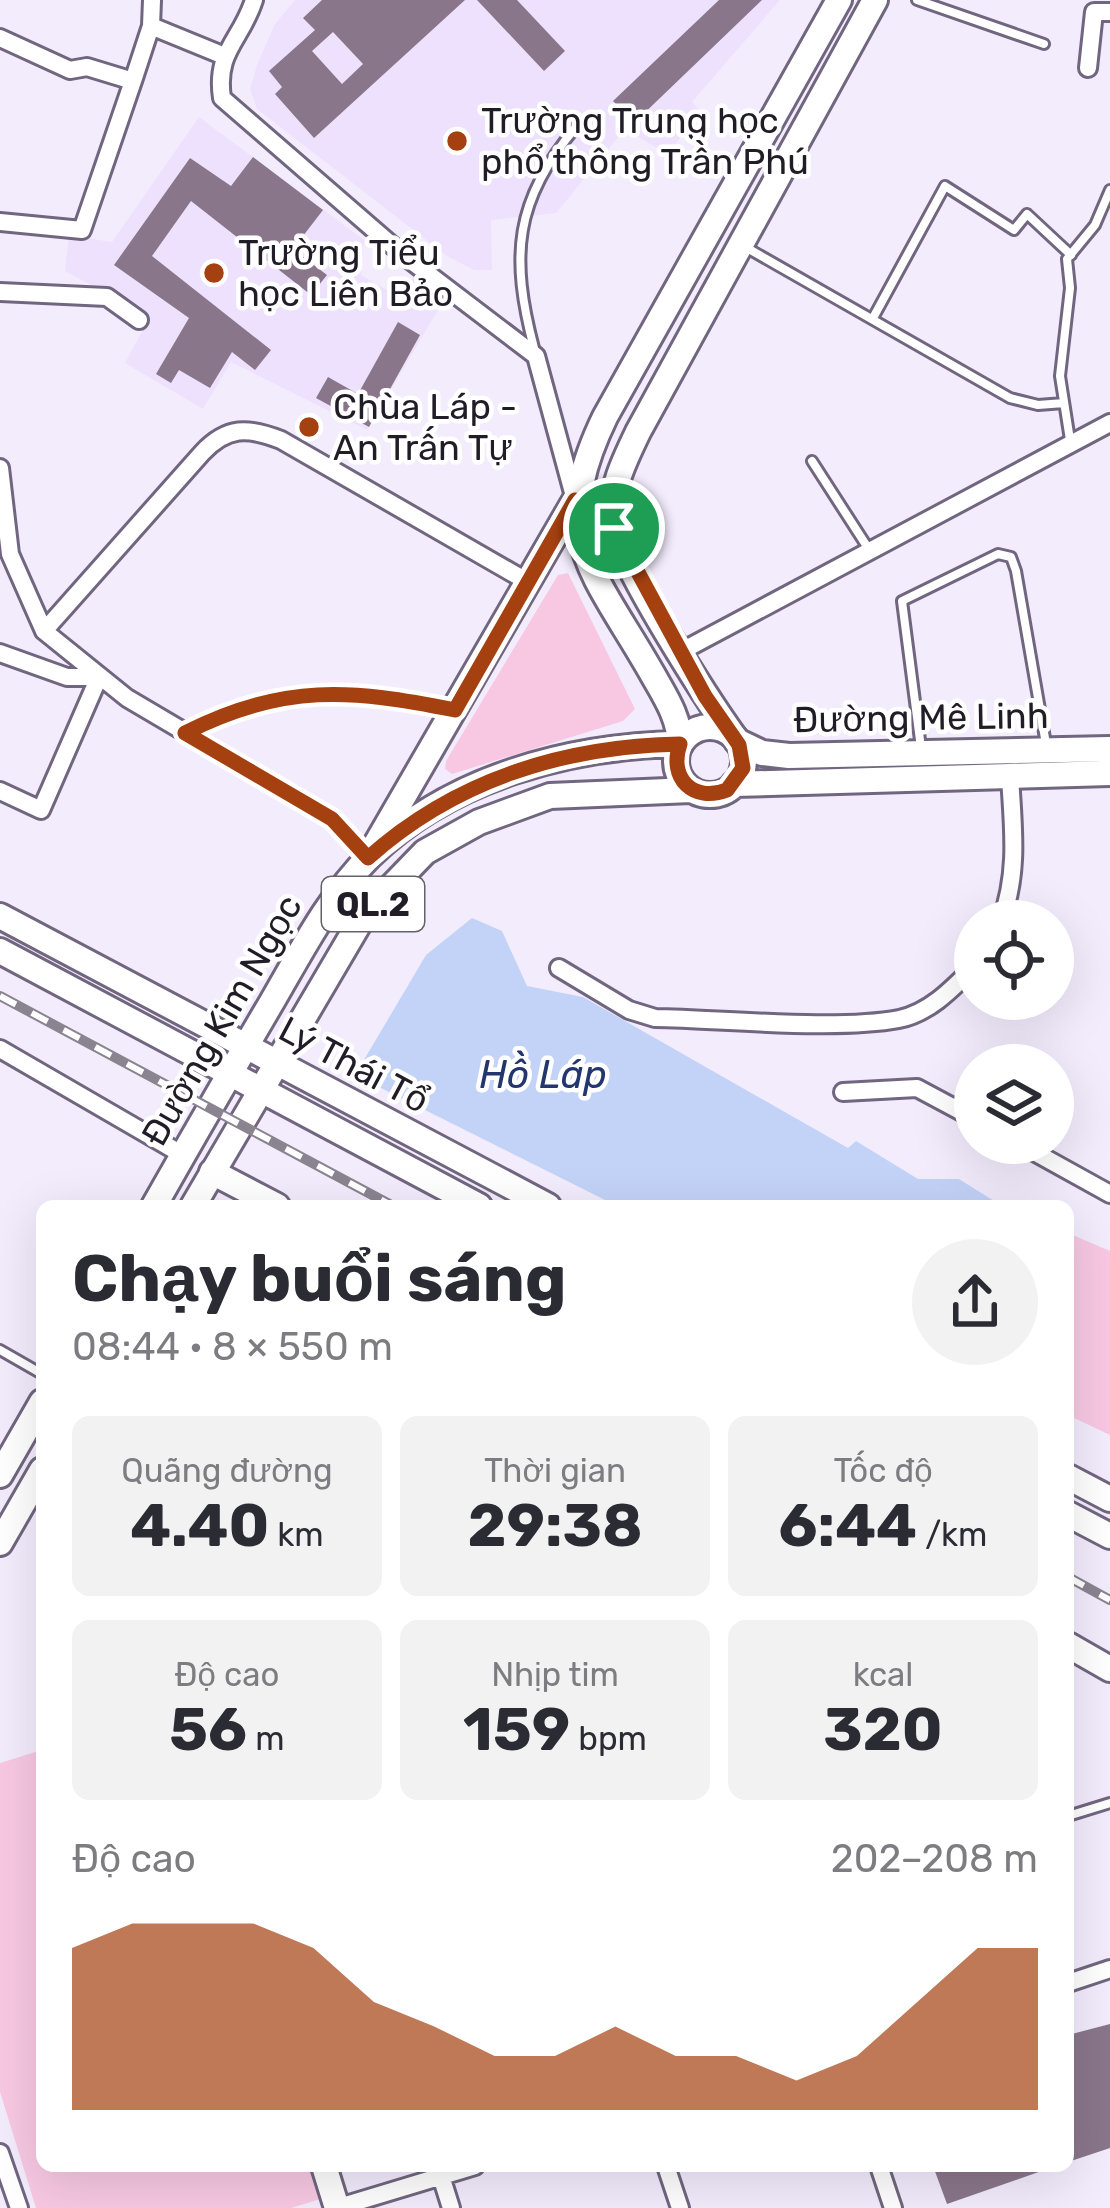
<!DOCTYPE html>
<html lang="vi">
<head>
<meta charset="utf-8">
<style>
  :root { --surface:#fff; --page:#f2f2f3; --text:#2b2b33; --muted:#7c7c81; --accent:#a54110 }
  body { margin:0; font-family:Rubik,sans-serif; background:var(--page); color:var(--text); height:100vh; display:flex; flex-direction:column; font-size:45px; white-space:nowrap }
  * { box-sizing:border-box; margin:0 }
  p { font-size:39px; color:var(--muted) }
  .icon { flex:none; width:66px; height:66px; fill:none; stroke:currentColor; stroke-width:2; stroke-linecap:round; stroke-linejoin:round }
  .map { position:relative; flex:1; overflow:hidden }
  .sheet { position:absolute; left:36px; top:1200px; width:1038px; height:972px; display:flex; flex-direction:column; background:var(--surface); border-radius:18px; box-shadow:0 12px 48px #0002 }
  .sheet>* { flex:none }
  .buttons { position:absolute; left:954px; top:900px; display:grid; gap:24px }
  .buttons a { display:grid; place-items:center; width:120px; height:120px; border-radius:50%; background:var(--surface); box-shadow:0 12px 48px #0002; font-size:60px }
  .pin { position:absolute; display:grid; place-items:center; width:102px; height:102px; color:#fff; margin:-51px; border:6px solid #fff; border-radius:50%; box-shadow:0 3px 12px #0007 }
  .round { display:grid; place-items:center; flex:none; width:126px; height:126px; border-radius:63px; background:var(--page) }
  .head { display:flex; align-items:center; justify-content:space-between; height:204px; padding:0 36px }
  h1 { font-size:66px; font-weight:700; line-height:90px }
  .stats { display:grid; grid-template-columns:repeat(3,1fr); gap:18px; height:204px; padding:12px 36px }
  .stats div { display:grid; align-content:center; border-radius:18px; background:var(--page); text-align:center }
  .stats b { font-size:60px; font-weight:700 }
  .stats small { font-size:33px; font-weight:400 }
  .stats p { font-size:33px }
  .chart { height:336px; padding:24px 36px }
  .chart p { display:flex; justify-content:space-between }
  .chart svg { width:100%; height:216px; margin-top:12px; fill:var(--accent); opacity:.7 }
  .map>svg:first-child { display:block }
  .built { fill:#ede1fd }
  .green { fill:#f8c8e3 }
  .water { fill:#c3d3f8 }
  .building { fill:#8a768b; fill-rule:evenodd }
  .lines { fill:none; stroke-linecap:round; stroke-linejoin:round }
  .lane-casing { stroke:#71667f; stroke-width:14 }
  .street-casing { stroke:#71667f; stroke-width:22 }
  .secondary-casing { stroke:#71667f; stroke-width:30 }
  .primary-casing { stroke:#71667f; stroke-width:30 }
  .lane { stroke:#fff; stroke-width:8 }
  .street { stroke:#fff; stroke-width:16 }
  .secondary { stroke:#fff; stroke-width:24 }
  .primary { stroke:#fff; stroke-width:24 }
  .rail-casing { stroke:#8a8491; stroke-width:10 }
  .rail { stroke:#fff; stroke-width:6; stroke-dasharray:18; stroke-linecap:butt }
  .route-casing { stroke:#fff; stroke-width:24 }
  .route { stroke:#a54110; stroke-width:15 }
  .poi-dot { fill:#a54110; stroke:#fff; stroke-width:4.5 }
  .labels { text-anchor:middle; stroke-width:9; stroke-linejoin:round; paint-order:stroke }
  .shield { fill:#fff; stroke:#646168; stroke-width:3 }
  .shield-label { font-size:33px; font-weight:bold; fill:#211d27 }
  .poi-label { font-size:36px; fill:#211d27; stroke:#fff; text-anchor:start }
  .street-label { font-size:36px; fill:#211d27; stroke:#fff }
  .water-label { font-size:39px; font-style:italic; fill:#23376e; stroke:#fff }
</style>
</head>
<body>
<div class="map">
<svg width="1110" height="2208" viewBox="0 0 1110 2208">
  <rect width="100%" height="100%" fill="#f3ecfd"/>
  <!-- built -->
  <path class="built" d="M 295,0 L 780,0 L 692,102 L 701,112 L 667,154 L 625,129 L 556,213 L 491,220 L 492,270 L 474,270 L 447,256 L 257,109 L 250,89 L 257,65 L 275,24 Z
    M 199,117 L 364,240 L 361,275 L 399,297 L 414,276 L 445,298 L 367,430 L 231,362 L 203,409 L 125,363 L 150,317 L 65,271 L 69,235 L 112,242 Z"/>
  <!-- green -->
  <path class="green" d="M 568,573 L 635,709 L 623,721 L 452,774 L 445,769 L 446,761 L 558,575 Z
    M 1068,1233 L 1110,1251 L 1110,1435 L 1068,1415 Z
    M 42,1750 L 42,2166 L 318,2166 L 327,2197 L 291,2208 L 36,2208 L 0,2092 L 0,1763 Z"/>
  <!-- water -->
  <path class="water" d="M 472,918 L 502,931 L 527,986 L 583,997 L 848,1148 L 856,1141 L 918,1179 L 959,1179 L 1002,1206 L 617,1206 L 355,1075 L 426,955 Z"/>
  <!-- building -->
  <path class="building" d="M 322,0 L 465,0 L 314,138 L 275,94 L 282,87 L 269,71 L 315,30 L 303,18 ZM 333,32 L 363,64 L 342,84 L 312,51 Z
    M 477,0 L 517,0 L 565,51 L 544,71 Z
    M 719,0 L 762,0 L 634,123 L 613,101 Z
    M 253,157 L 323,210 L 293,249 L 327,275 L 311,295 L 191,201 L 152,256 L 271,350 L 255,370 L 232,352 L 210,388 L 179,370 L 171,383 L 156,374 L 189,318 L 114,265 L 190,158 L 231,186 Z
    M 398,322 L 420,335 L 369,427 L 316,398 L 328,377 L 358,394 Z
    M 1110,2024 L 1110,2148 L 1068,2162 L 1068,2035 Z
    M 933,2166 L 1049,2166 L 1050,2168 L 947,2204 Z"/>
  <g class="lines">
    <defs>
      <path id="lane" d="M 917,0 L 1044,44
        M 747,248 L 1010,398 L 1038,405 L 1064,403
        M 873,318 L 945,186 L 1014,230 L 1027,214 L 1071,255
        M 534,348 C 510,257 514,200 576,127
        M 1070,440 L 1060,376 L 1070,288 L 1067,259 L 1095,225 L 1110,190
        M 812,461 L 868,548
        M 187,732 C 282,683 349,689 451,708
        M 921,748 L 902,601 L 998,554 L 1011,557 L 1016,571 L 1046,744
        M 0,1350 L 42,1374
        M 1068,1816 L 1110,1803"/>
      <path id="street" d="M 254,0 C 241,41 215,51 222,98 L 402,254 L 536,356 L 575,500 L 614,528
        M 151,26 L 152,0
        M 0,38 L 70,70 L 87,67 L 133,81 L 151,26 L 222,55
        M 1088,68 L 1094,12 L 1110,12
        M 0,222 L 82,230 L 133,81
        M 0,292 L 107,297 L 139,320
        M 0,468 L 10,554 L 44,631 L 127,698 L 332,819 L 368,858
        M 44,631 L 202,453 C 227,426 248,427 281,440 L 528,582
        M 680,652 L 1110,423
        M 0,653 L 67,677 L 99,677 L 41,810 L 0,791
        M 1001,921 C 1019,872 1013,827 1010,777
        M 559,968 L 629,1010 L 655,1018 C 724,1019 835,1031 899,1019 C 930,1013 954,987 975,966
        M 0,1049 L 183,1155
        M 843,1092 L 917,1088 L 975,1119
        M 1018,1143 L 1110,1194
        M 1068,1983 L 1110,1969
        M 0,2153 L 19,2208
        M 666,2166 L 680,2208
        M 879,2166 L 893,2208
        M 441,2176 L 451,2208
        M 336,2208 L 475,2166"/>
      <path id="secondary" d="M 737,741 C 711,705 616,559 613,521 C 610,489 624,461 638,432 L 875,0
        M 680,744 C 679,717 666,698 653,675 C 594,571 547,537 605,417 L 839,0
        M 372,851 L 574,502
        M 0,916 L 548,1206
        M 0,951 L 479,1206
        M 212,1172 L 277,1206
        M 1068,1477 L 1110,1499
        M 1068,1514 L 1110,1536
        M 1068,1645 L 1110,1669
        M 324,2166 L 337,2208"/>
      <path id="primary" d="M676 761a34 34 0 1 1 68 0a34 34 0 1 1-68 0Z
        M 737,741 L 762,753 L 789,756 L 1110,749
        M 734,784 L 1110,773
        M 154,1206 C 193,1137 233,1068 273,1000 C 302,950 329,897 370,856 C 450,777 570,746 680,744
        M 193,1206 L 364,915 L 425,852 L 479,822 L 550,796 L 691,790
        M 0,1475 L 42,1402
        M 0,1543 L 42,1470"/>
    </defs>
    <!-- lane casing -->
    <use href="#lane" class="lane-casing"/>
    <!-- street casing -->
    <use href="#street" class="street-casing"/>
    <!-- secondary casing -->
    <use href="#secondary" class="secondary-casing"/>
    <!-- primary casing -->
    <use href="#primary" class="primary-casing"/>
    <!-- lane -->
    <use href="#lane" class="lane"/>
    <!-- street -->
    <use href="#street" class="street"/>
    <!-- secondary -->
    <use href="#secondary" class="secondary"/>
    <!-- primary -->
    <use href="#primary" class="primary"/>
    <defs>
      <path id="rail" d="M 0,996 L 393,1206
        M 1068,1577 L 1110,1600"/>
    </defs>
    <!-- rail casing -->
    <use href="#rail" class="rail-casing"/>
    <!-- rail -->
    <use href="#rail" class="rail"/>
  </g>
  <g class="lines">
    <defs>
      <path id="route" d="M 575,500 L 614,528 L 705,696 L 739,745 L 743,768 L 727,790 C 693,803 668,778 680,744 C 564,746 455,780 368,858 L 332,819 L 185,733 C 283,683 351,689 455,710 Z"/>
    </defs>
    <!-- route casing -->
    <use href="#route" class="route-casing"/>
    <!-- route -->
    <use href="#route" class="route"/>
  </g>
  <!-- markers -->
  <g class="poi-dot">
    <circle cx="457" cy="141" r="12"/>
    <circle cx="214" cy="273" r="12"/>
    <circle cx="309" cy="427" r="12"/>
  </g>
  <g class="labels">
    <!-- shield labels -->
    <rect class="shield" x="322" y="877" width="102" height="54" rx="9"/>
    <g class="shield-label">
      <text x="373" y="916">QL.2</text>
    </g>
    <!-- poi labels -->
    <g class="poi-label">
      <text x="481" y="133">Trường Trung học<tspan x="481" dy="41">phổ thông Trần Phú</tspan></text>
      <text x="238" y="265">Trường Tiểu<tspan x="238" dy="41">học Liên Bảo</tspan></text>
      <text x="333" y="419">Chùa Láp -<tspan x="333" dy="41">An Trấn Tự</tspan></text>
    </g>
    <!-- street labels -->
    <g class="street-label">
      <text transform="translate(921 717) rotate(-1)" y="13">Đường Mê Linh</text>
      <text transform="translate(221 1020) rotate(-60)" y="13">Đường Kim Ngọc</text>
      <text transform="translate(354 1064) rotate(28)" y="13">Lý Thái Tổ</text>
    </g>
    <!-- water labels -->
    <g class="water-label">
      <text x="543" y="1088">Hồ Láp</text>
    </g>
  </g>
</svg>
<div class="buttons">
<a><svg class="icon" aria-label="locate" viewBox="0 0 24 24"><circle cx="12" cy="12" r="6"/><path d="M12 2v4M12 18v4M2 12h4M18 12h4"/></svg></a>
<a><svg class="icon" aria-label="layers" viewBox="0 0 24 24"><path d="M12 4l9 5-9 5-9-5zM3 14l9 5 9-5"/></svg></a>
</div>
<div class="pin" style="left:614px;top:528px;background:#1e9e55"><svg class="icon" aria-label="arrive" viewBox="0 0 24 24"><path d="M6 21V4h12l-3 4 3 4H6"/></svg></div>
<section class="sheet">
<div class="head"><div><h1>Chạy buổi sáng</h1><p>08:44 · 8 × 550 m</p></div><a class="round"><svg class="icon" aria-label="share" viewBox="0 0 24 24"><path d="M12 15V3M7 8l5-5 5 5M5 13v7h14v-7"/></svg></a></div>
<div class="stats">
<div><p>Quãng đường</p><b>4.40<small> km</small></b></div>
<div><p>Thời gian</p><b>29:38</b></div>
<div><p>Tốc độ</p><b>6:44<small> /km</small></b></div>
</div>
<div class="stats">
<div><p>Độ cao</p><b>56<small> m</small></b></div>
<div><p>Nhịp tim</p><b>159<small> bpm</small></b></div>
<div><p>kcal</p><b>320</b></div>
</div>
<div class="chart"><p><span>Độ cao</span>202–208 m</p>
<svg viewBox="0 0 160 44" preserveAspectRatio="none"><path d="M0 44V11L10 6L20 6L30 6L40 11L50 22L60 27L70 33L80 33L90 27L100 33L110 33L120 38L130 33L140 22L150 11L160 11V44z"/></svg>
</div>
</section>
</div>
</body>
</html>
